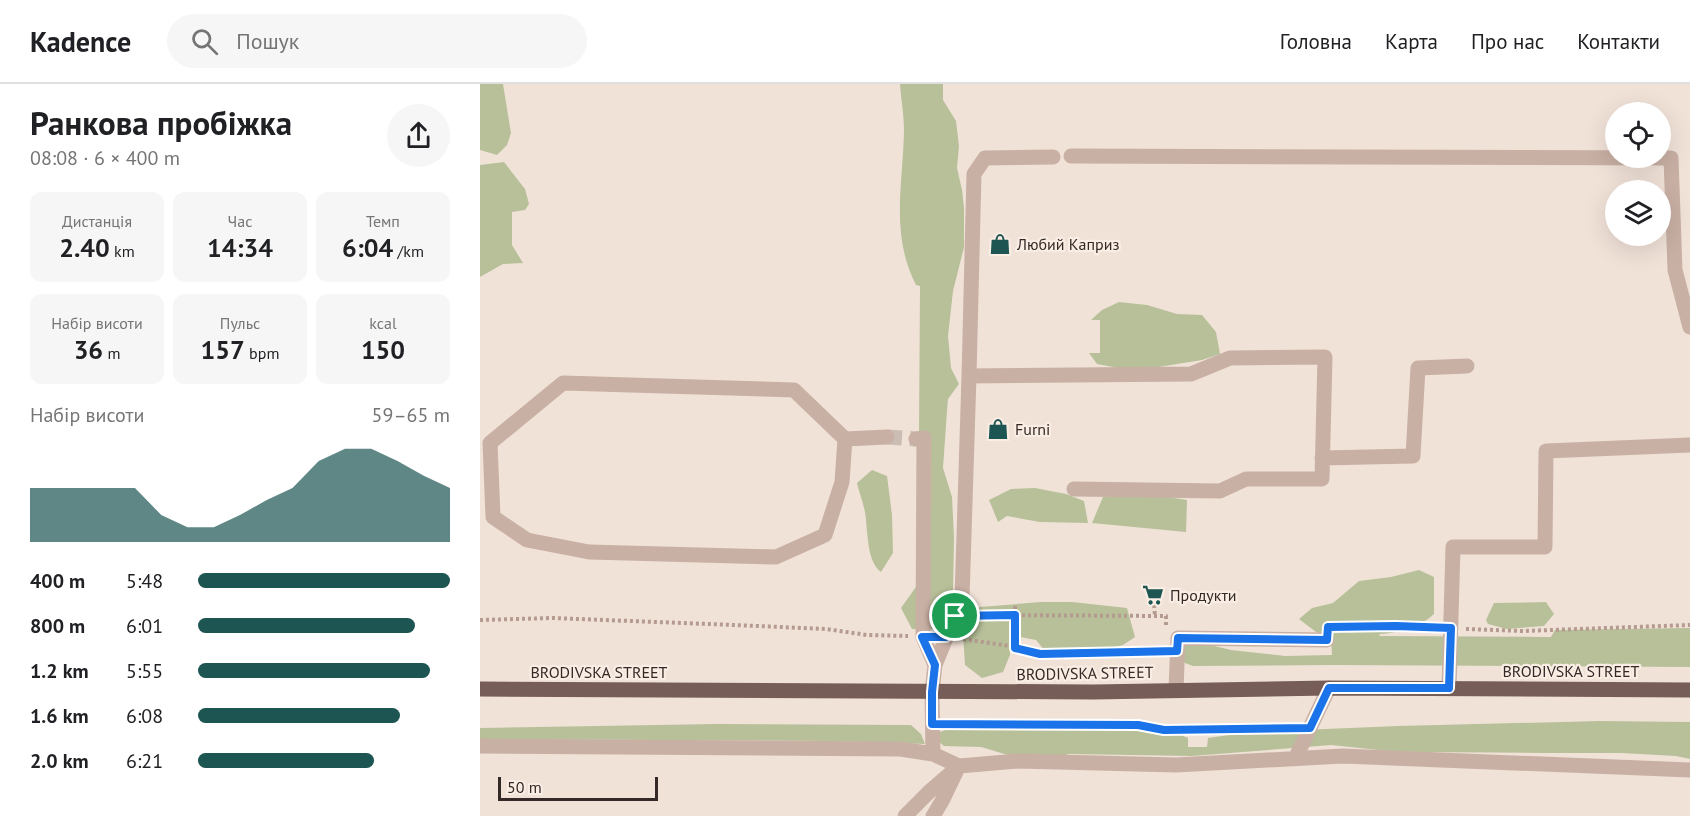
<!DOCTYPE html>
<html lang="uk">
<head>
<meta charset="utf-8">
<style>
  :root { --surface:#fff; --page:#f6f6f6; --text:#202124; --muted:#757577; --line:#e0e0e0; --accent:#1c5552 }
  body { margin:0; font-family:"PT Sans",sans-serif; background:var(--page); color:var(--text); height:100vh; display:flex; flex-direction:column; font-size:22px; white-space:nowrap }
  * { box-sizing:border-box; margin:0 }
  p { font-size:20px; color:var(--muted) }
  .icon { flex:none; width:33px; height:33px; fill:none; stroke:currentColor; stroke-width:2; stroke-linecap:round; stroke-linejoin:round }
  .map { position:relative; flex:1; overflow:hidden }
  .side { display:flex; flex-direction:column; background:var(--surface); width:480px }
  .side>* { flex:none }
  .controls { position:absolute; left:1125px; top:18px; display:grid; gap:12px }
  .controls a { display:grid; place-items:center; width:66px; height:66px; border-radius:50%; background:var(--surface); box-shadow:0 6px 24px #0002; font-size:30px }
  .scale { position:absolute; left:18px; bottom:15px; width:160px; box-sizing:border-box; padding-left:6px; border:3px solid #342926; border-top:0; font-size:16px; line-height:21px; white-space:nowrap; color:#342926; -webkit-text-stroke:4px #f9ede4; paint-order:stroke }
  .pin { position:absolute; display:grid; place-items:center; width:51px; height:51px; color:#fff; margin:-26px; border:3px solid #fff; border-radius:50%; box-shadow:0 2px 6px #0007 }
  .round { display:grid; place-items:center; flex:none; width:63px; height:63px; border-radius:32px; background:var(--page) }
  .overview { display:flex; align-items:center; justify-content:space-between; height:102px; padding:0 30px }
  h1 { font-size:33px; font-weight:700; line-height:45px }
  .stats { display:grid; grid-template-columns:repeat(3,1fr); gap:9px; height:102px; padding:6px 30px }
  .stats div { display:grid; align-content:center; border-radius:12px; background:var(--page); text-align:center }
  .stats b { font-size:26px; font-weight:700 }
  .stats small { font-size:16px; font-weight:400 }
  .stats p { font-size:16px }
  .chart { height:168px; padding:12px 30px }
  .chart p { display:flex; justify-content:space-between }
  .chart svg { width:100%; height:108px; margin-top:6px; fill:var(--accent); opacity:.7 }
  ul { padding:0 30px; list-style:none; font-size:20px }
  li { display:grid; grid-template-columns:96px 72px 1fr; align-items:center; height:45px }
  li i { height:15px; border-radius:8px; background:var(--accent) }
  header { display:flex; align-items:center; gap:36px; box-sizing:border-box; height:84px; padding:0 30px; background:var(--surface); border-bottom:2px solid var(--line) }
  header strong { font-size:28px }
  nav { display:flex; gap:33px; margin-inline-start:auto; font-size:21px }
  .search { width:420px; height:54px; background:var(--page); display:flex; align-items:center; gap:15px; box-sizing:border-box; padding:0 21px; border-radius:33px; color:var(--muted); font-size:22px }
  main { display:flex; flex:1; min-height:0 }
  .map>svg:first-child { display:block }
  .green { fill:#b7c099 }
  .lines { fill:none; stroke-linecap:round; stroke-linejoin:round }
  .minor-tunnel { stroke:#cbbdb4; stroke-width:15; stroke-dasharray:15 8; stroke-linecap:butt }
  .path { stroke:#b49a8f; stroke-width:4; stroke-dasharray:3 3; stroke-linecap:butt }
  .minor { stroke:#c9b0a5; stroke-width:15 }
  .major { stroke:#765d57; stroke-width:15 }
  .route-casing { stroke:#fff; stroke-width:12 }
  .route { stroke:#1a73e8; stroke-width:8 }
  .labels { text-anchor:middle; stroke-width:4.5; stroke-linejoin:round; paint-order:stroke }
  .poi-label { font-size:16px; fill:#342926; stroke:#f9ede4; text-anchor:start }
  .street-label { font-size:16px; fill:#342926; stroke:#f9ede4 }
</style>
</head>
<body>
<header>
<strong>Kadence</strong>
<div class="search"><svg class="icon" aria-label="search" viewBox="0 0 24 24"><circle cx="10" cy="10" r="6"/><path d="M15 15l6 6"/></svg>Пошук</div>
<nav><a>Головна</a><a>Карта</a><a>Про нас</a><a>Контакти</a></nav>
</header>
<main>
<section class="side">
<div class="overview"><div><h1>Ранкова пробіжка</h1><p>08:08 · 6 × 400 m</p></div><a class="round"><svg class="icon" aria-label="share" viewBox="0 0 24 24"><path d="M12 15V3M7 8l5-5 5 5M5 13v7h14v-7"/></svg></a></div>
<div class="stats">
<div><p>Дистанція</p><b>2.40<small> km</small></b></div>
<div><p>Час</p><b>14:34</b></div>
<div><p>Темп</p><b>6:04<small> /km</small></b></div>
</div>
<div class="stats">
<div><p>Набір висоти</p><b>36<small> m</small></b></div>
<div><p>Пульс</p><b>157<small> bpm</small></b></div>
<div><p>kcal</p><b>150</b></div>
</div>
<div class="chart"><p><span>Набір висоти</span>59–65 m</p>
<svg viewBox="0 0 160 44" preserveAspectRatio="none"><path d="M0 44V22L10 22L20 22L30 22L40 22L50 33L60 38L70 38L80 33L90 27L100 22L110 11L120 6L130 6L140 11L150 17L160 22V44z"/></svg>
</div>
<ul>
<li><b>400 m</b>5:48<i style="width:100%"></i></li>
<li><b>800 m</b>6:01<i style="width:86%"></i></li>
<li><b>1.2 km</b>5:55<i style="width:92%"></i></li>
<li><b>1.6 km</b>6:08<i style="width:80%"></i></li>
<li><b>2.0 km</b>6:21<i style="width:70%"></i></li>
</ul>
</section>
<div class="map">
<svg width="1210" height="732" viewBox="0 0 1210 732">
  <rect width="100%" height="100%" fill="#f1e2d8"/>
  <!-- green -->
  <path class="green" d="M 0,0 L 23,0 L 31,49 L 27,61 L 17,71 L 0,66 Z
    M 420,0 L 463,0 L 463,16 L 476,37 L 479,62 L 477,84 L 482,106 L 484,124 L 484,163 L 473,207 L 468,252 L 471,284 L 479,300 L 468,315 L 467,327 L 463,384 L 472,413 L 474,453 L 473,508 L 461,541 L 450,546 L 432,545 L 421,524 L 438,500 L 440,202 L 436,201 C 410,150 423,101 424,46 C 424,31 421,15 420,0 Z
    M 24,78 L 45,105 L 49,120 L 45,126 L 32,128 L 32,161 L 43,179 L 23,180 L 0,193 L 0,81 Z
    M 639,218 L 667,221 L 697,230 L 722,231 L 736,248 L 740,270 L 722,276 L 654,287 L 617,280 L 609,269 L 620,269 L 620,236 L 611,236 L 622,226 Z
    M 392,386 L 407,392 L 412,431 L 413,469 L 401,488 C 386,477 388,445 385,428 C 383,418 379,408 377,399 Z
    M 555,404 L 586,410 L 604,417 L 608,439 L 560,438 L 527,432 L 518,438 L 509,416 L 531,405 Z
    M 623,413 L 688,413 L 707,416 L 706,448 L 612,439 Z
    M 939,486 L 954,493 L 954,530 C 941,543 919,549 900,550 L 899,552 L 1071,553 L 1075,546 L 1210,544 L 1210,583 L 853,581 L 713,582 L 705,579 L 698,574 L 700,560 L 726,560 L 751,566 L 805,572 L 852,571 L 851,552 L 836,548 L 819,535 L 832,524 L 853,519 L 879,497 L 911,493 Z
    M 561,518 L 592,518 L 647,524 L 655,553 L 643,561 L 619,567 L 587,571 L 566,568 L 556,556 L 530,551 L 530,571 L 523,588 L 502,594 L 485,581 L 482,535 L 500,523 Z
    M 1066,518 L 1074,530 L 1064,542 L 1027,545 L 1008,540 L 1006,536 L 1014,519 Z
    M 1120,637 L 1210,638 L 1210,675 L 1196,672 L 1141,669 L 1065,669 L 935,668 L 908,667 L 851,661 L 712,672 L 588,670 L 585,672 L 528,671 L 501,663 L 464,662 L 458,657 L 457,650 C 472,638 536,644 558,644 L 567,642 L 622,642 L 686,645 L 708,654 L 708,663 L 727,663 L 728,654 L 770,648 L 777,645 L 821,646 L 918,642 Z
    M 236,640 L 431,641 L 441,650 L 445,660 L 356,657 L 0,655 L 0,644 Z"/>
  <g class="lines">
    <!-- minor-tunnel -->
    <path class="minor-tunnel" d="M 407,353 L 436,355"/>
    <!-- path -->
    <path class="path" d="M 674,521 L 675,532
      M 535,522 L 535,564
      M 494,531 L 686,532 L 686,542
      M 0,536 L 73,534 L 254,541 L 346,545 L 387,551 L 428,552
      M 857,543 L 954,544
      M 986,545 L 1043,547 L 1210,541
      M 483,555 L 530,562 L 560,570 L 681,568
      M 468,641 L 658,641 L 684,646 L 811,644"/>
    <!-- minor -->
    <path class="minor" d="M 591,72 L 1191,74 L 1195,186 L 1210,243
      M 489,292 L 494,90 L 505,74 L 573,73
      M 365,355 L 362,398 L 345,451 L 296,473 L 109,468 L 47,456 L 13,433 L 10,359 L 83,299 L 314,306 L 365,355 L 407,353
      M 436,355 L 444,354 L 443,553 L 455,581
      M 842,374 L 933,372 L 938,284 L 987,282
      M 969,604 L 973,463 L 1065,463 L 1066,367 L 1210,361
      M 696,606 L 698,554 L 847,556
      M 0,662 L 420,665 L 453,670 L 479,682 L 538,677 L 696,681 L 863,672 L 1210,686
      M 453,670 L 452,608 L 455,581 L 482,515 L 489,292 L 711,290 L 750,274 L 845,273 L 842,395 L 766,395 L 740,407 L 594,405
      M 815,675 L 849,604
      M 425,732 L 449,708 L 479,682
      M 453,732 L 462,717 L 476,688"/>
    <!-- major -->
    <path class="major" d="M 0,605 L 613,608 L 849,604 L 1210,606"/>
  </g>
  <g class="lines">
    <defs>
      <path id="route" d="M 535,531 L 535,564 L 560,570 L 697,567 L 698,554 L 847,556 L 848,543 L 916,542 L 971,544 L 969,604 L 849,604 L 830,644 L 684,646 L 658,641 L 452,640 L 452,608 L 455,581 L 442,553 L 466,553 L 475,532 Z"/>
    </defs>
    <!-- route casing -->
    <use href="#route" class="route-casing"/>
    <!-- route -->
    <use href="#route" class="route"/>
  </g>
  <!-- icons -->
  <defs>
    <symbol id="shop-bare" viewBox="-9 -9 18 18"><path d="M-5-2.5h2.3a2.7 3.5 0 0 1 5.4 0H5L5.5 6h-11ZM-1.5-2.5h3a1.5 2.3 0 0 0-3 0Z" fill="#1c5552" stroke="#f9ede4" stroke-width="2.5" paint-order="stroke"/></symbol>
    <symbol id="supermarket-bare" viewBox="-9 -9 18 18"><path d="M-6-5.5h2.5l.6 2H6L4.5 2H-2.5L-4.4-4H-6ZM-1.5 3.2a1.3 1.3 0 1 0 .1 0ZM3 3.2a1.3 1.3 0 1 0 .1 0Z" fill="#1c5552" stroke="#f9ede4" stroke-width="2.5" paint-order="stroke"/></symbol>
  </defs>
  <g fill-rule="evenodd">
    <use href="#shop-bare" x="505" y="145" width="30" height="30"/>
    <use href="#shop-bare" x="503" y="330" width="30" height="30"/>
    <use href="#supermarket-bare" x="658" y="496" width="30" height="30"/>
  </g>
  <g class="labels">
    <!-- poi labels -->
    <g class="poi-label">
      <text x="537" y="166">Любий Каприз</text>
      <text x="535" y="351">Furni</text>
      <text x="690" y="517">Продукти</text>
    </g>
    <!-- street labels -->
    <g class="street-label">
      <text x="1091" y="593">BRODIVSKA STREET</text>
      <text x="119" y="594">BRODIVSKA STREET</text>
      <text transform="translate(605 589) rotate(-1)" y="6">BRODIVSKA STREET</text>
    </g>
  </g>
</svg>
<div class="controls">
<a><svg class="icon" aria-label="locate" viewBox="0 0 24 24"><circle cx="12" cy="12" r="6"/><path d="M12 2v4M12 18v4M2 12h4M18 12h4"/></svg></a>
<a><svg class="icon" aria-label="layers" viewBox="0 0 24 24"><path d="M12 4l9 5-9 5-9-5zM3 14l9 5 9-5"/></svg></a>
</div>
<div class="scale">50 m</div>
<div class="pin" style="left:475px;top:532px;background:#1e9e55"><svg class="icon" aria-label="arrive" viewBox="0 0 24 24"><path d="M6 21V4h12l-3 4 3 4H6"/></svg></div>
</div>
</main>
</body>
</html>
